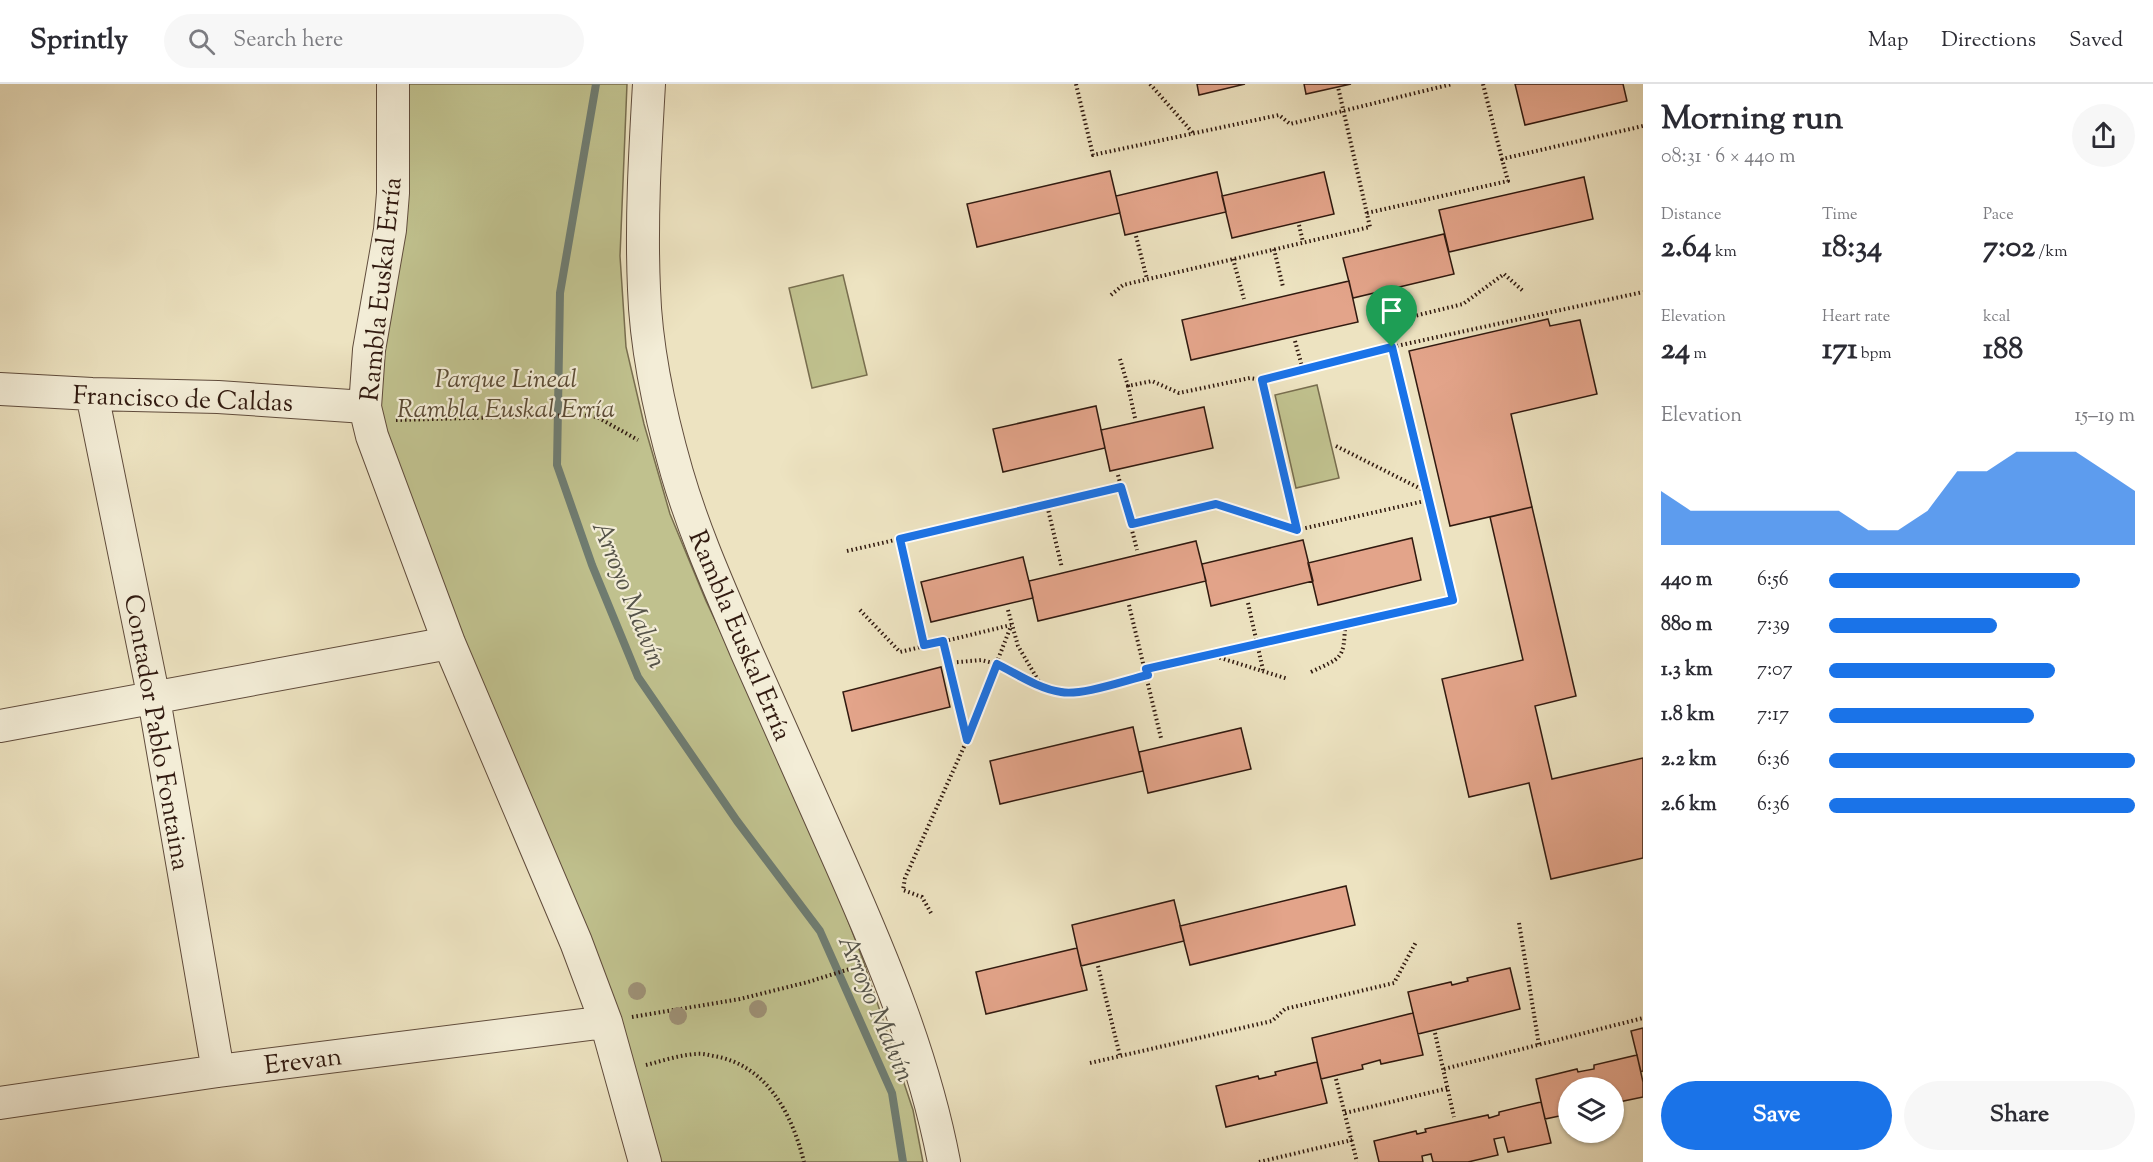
<!DOCTYPE html>
<html lang="en">
<head>
<meta charset="utf-8">
<style>
  :root { --surface:#fff; --page:#f7f7f7; --text:#2b2b33; --muted:#7c7c81; --line:#e1e1e2; --accent:#1a73e8 }
  body { margin:0; font-family:"Sorts Mill Goudy",serif; background:var(--page); color:var(--text); height:100vh; display:flex; flex-direction:column; font-size:22px; white-space:nowrap }
  * { box-sizing:border-box; margin:0 }
  p { font-size:20px; color:var(--muted) }
  .icon { flex:none; width:33px; height:33px; fill:none; stroke:currentColor; stroke-width:2; stroke-linecap:round; stroke-linejoin:round }
  .map { position:relative; flex:1; overflow:hidden }
  .side { display:flex; flex-direction:column; background:var(--surface); width:510px }
  .side>* { flex:none }
  .tools { position:absolute; left:1558px; top:993px; display:grid; gap:12px }
  .tools a { display:grid; place-items:center; width:66px; height:66px; border-radius:50%; background:var(--surface); box-shadow:0 2px 4px #0004; font-size:30px }
  .pin { position:absolute; display:grid; place-items:center; width:51px; height:51px; color:#fff; margin:-62px -26px; border-radius:50% 50% 50% 0; rotate:-45deg; box-shadow:0 0 6px #0007 }
  .pin .icon { rotate:45deg }
  .round { display:grid; place-items:center; flex:none; width:63px; height:63px; border-radius:32px; background:var(--page) }
  .headline { display:flex; align-items:center; justify-content:space-between; height:102px; padding:0 18px }
  h1 { font-size:33px; font-weight:800; line-height:45px }
  .metrics { display:grid; grid-template-columns:repeat(3,1fr); gap:9px; height:102px; padding:6px 18px }
  .metrics div { display:grid; align-content:center }
  .metrics b { font-size:30px; font-weight:800 }
  .metrics small { font-size:16px; font-weight:400 }
  .metrics p { font-size:16px }
  .chart { height:168px; padding:12px 18px }
  .chart p { display:flex; justify-content:space-between }
  .chart svg { width:100%; height:108px; margin-top:6px; fill:var(--accent); opacity:.7 }
  .button { display:flex; gap:12px; margin-top:auto; padding:12px 18px }
  .button a { flex:1; height:69px; border-radius:36px; background:var(--accent); color:#fff; font-size:24px; font-weight:800; line-height:69px; text-align:center }
  .button a+a { background:var(--page); color:var(--text) }
  ul { padding:0 18px; list-style:none; font-size:20px }
  li { display:grid; grid-template-columns:96px 72px 1fr; align-items:center; height:45px }
  li i { height:15px; border-radius:8px; background:var(--accent) }
  header { display:flex; align-items:center; gap:36px; box-sizing:border-box; height:84px; padding:0 30px; background:var(--surface); border-bottom:2px solid var(--line) }
  header strong { font-size:28px }
  nav { display:flex; gap:33px; margin-inline-start:auto; font-size:21px }
  .search { width:420px; height:54px; background:var(--page); display:flex; align-items:center; gap:15px; box-sizing:border-box; padding:0 21px; border-radius:33px; color:var(--muted); font-size:22px }
  main { display:flex; flex:1; min-height:0 }
  .map>svg:first-child { display:block }
  .green { fill:#c0c18e; stroke:#786e4f; stroke-width:1.5 }
  .lines { fill:none; stroke-linecap:round; stroke-linejoin:round }
  .stream { stroke:#6f7c71; stroke-width:8 }
  .building { fill:#e3a48a; stroke:#311a10; stroke-width:1.5 }
  .minor-casing { stroke:#604c3c; stroke-width:34 }
  .path { stroke:#311a10; stroke-width:4; stroke-dasharray:1.5 3; stroke-linecap:butt }
  .minor { stroke:#f3edd7; stroke-width:32 }
  .tree { fill:#9d9075 }
  .route-casing { stroke:#fff; stroke-width:12 }
  .route { stroke:#1a73e8; stroke-width:8 }
  .labels { text-anchor:middle; stroke-width:4.5; stroke-linejoin:round; paint-order:stroke }
  .street-label { font-size:26px; fill:#311a10; stroke:#f3edd7 }
  .park-label { font-size:26px; font-style:italic; fill:#5c4c36; stroke:#f3edd7 }
  .water-label { font-size:27px; font-style:italic; fill:#555349; stroke:#f3edd7 }
</style>
</head>
<body>
<header>
<strong>Sprintly</strong>
<div class="search"><svg class="icon" aria-label="search" viewBox="0 0 24 24"><circle cx="10" cy="10" r="6"/><path d="M15 15l6 6"/></svg>Search here</div>
<nav><a>Map</a><a>Directions</a><a>Saved</a></nav>
</header>
<main>
<div class="map">
<svg width="1643" height="1078" viewBox="0 0 1643 1078">
  <rect width="100%" height="100%" fill="#ede3c1"/>
  <filter id="stains"><feTurbulence type="fractalNoise" baseFrequency=".00333" numOctaves="4"/><feColorMatrix values="0 0 0 0 .2 0 0 0 0 .09 0 0 0 0 .02 0 0 0 .5 -.17"/></filter>
  <radialGradient id="worn" r=".72"><stop offset=".6" stop-color="#630" stop-opacity="0"/><stop offset="1" stop-color="#630" stop-opacity=".3"/></radialGradient>
  <!-- green -->
  <path class="green" d="M 407,0 L 627,0 L 620,172 L 626,263 L 644,340 L 670,430 L 706,517 L 749,608 L 830,789 L 863,876 L 913,1026 L 923,1078 L 658,1078 L 436,489 L 378,322 Z
    M 843,191 L 867,291 L 812,304 L 789,204 Z
    M 1317,301 L 1339,394 L 1296,404 L 1275,311 Z"/>
  <g class="lines">
    <!-- stream -->
    <path class="stream" d="M 596,0 L 560,209 L 557,381 L 592,481 L 638,593 L 737,737 L 820,847 L 892,1009 L 903,1078"/>
  </g>
  <!-- building -->
  <path class="building" d="M 1197,0 L 1245,0 L 1199,11 Z
    M 1304,0 L 1351,0 L 1306,10 Z
    M 1515,0 L 1623,0 L 1627,17 L 1525,41 Z
    M 1110,87 L 1120,129 L 977,163 L 967,120 Z
    M 1217,88 L 1226,128 L 1125,151 L 1116,112 Z
    M 1324,88 L 1334,130 L 1232,154 L 1222,112 Z
    M 1584,93 L 1593,135 L 1449,168 L 1439,126 Z
    M 1444,150 L 1454,190 L 1353,214 L 1343,174 Z
    M 1349,197 L 1358,238 L 1191,276 L 1182,236 Z
    M 1548,235 L 1550,242 L 1580,236 L 1597,310 L 1511,330 L 1532,423 L 1450,442 L 1409,267 Z
    M 1096,322 L 1105,364 L 1003,388 L 993,345 Z
    M 1204,323 L 1213,364 L 1110,387 L 1101,346 Z
    M 1532,423 L 1576,612 L 1535,622 L 1552,695 L 1643,674 L 1643,774 L 1551,795 L 1529,699 L 1469,713 L 1442,595 L 1523,576 L 1490,433 Z
    M 1412,454 L 1421,496 L 1318,521 L 1308,479 Z
    M 1303,456 L 1313,497 L 1211,522 L 1202,480 Z
    M 1196,457 L 1206,497 L 1038,537 L 1029,497 Z
    M 1023,473 L 1033,514 L 931,538 L 921,498 Z
    M 941,583 L 950,623 L 852,647 L 843,608 Z
    M 1133,643 L 1143,687 L 1000,720 L 990,677 Z
    M 1241,644 L 1251,685 L 1148,709 L 1139,668 Z
    M 1346,802 L 1355,841 L 1190,881 L 1180,842 Z
    M 1174,816 L 1184,857 L 1081,882 L 1072,841 Z
    M 1077,864 L 1087,906 L 986,930 L 976,888 Z
    M 1510,884 L 1520,925 L 1418,950 L 1408,908 L 1451,898 L 1452,901 L 1468,897 L 1467,894 Z
    M 1413,929 L 1423,971 L 1381,980 L 1380,976 L 1362,981 L 1363,985 L 1321,995 L 1312,954 Z
    M 1643,944 L 1643,987 L 1641,988 L 1631,947 Z
    M 1637,971 L 1643,998 L 1643,1013 L 1614,1019 L 1614,1004 L 1569,1004 L 1569,1030 L 1545,1035 L 1536,995 L 1577,985 L 1578,988 L 1594,985 L 1594,981 Z
    M 1317,978 L 1327,1019 L 1226,1043 L 1216,1002 L 1258,992 L 1259,995 L 1276,991 L 1275,988 Z
    M 1541,1018 L 1551,1059 L 1508,1068 L 1504,1053 L 1494,1055 L 1498,1071 L 1468,1078 L 1433,1078 L 1431,1070 L 1422,1072 L 1423,1078 L 1379,1078 L 1374,1057 L 1416,1047 L 1417,1050 L 1426,1048 L 1425,1045 L 1488,1031 L 1489,1034 L 1499,1031 L 1499,1028 Z"/>
  <g class="lines">
    <defs>
      <path id="minor" d="M 393,0 L 393,109 L 390,146 L 369,266 L 365,323 L 372,352 L 449,559 L 576,858 L 606,938 L 645,1078
        M 649,0 C 645,68 641,137 644,205 C 646,267 660,330 677,389 C 695,451 722,510 747,569 C 778,639 809,708 840,778 C 883,875 924,973 944,1078
        M 0,305 L 92,310 L 218,313 L 365,323
        M 92,310 L 154,615 L 218,987
        M 0,642 L 449,559
        M 0,1019 L 218,987 L 606,938"/>
    </defs>
    <!-- minor casing -->
    <use href="#minor" class="minor-casing"/>
    <!-- path -->
    <path class="path" d="M 1076,0 L 1093,71 L 1279,31 L 1290,40 L 1452,0
      M 1150,0 L 1193,49
      M 1483,0 L 1502,75 L 1643,42
      M 1367,129 L 1508,97 L 1502,75
      M 1299,141 L 1303,158
      M 1136,152 L 1147,195
      M 1274,165 L 1283,203
      M 1233,175 L 1244,215
      M 1111,211 L 1123,201 L 1370,143 L 1338,3
      M 1386,239 L 1463,220 L 1504,190 L 1523,207
      M 1295,257 L 1303,286
      M 1120,275 L 1128,302
      M 1262,296 L 1297,445
      M 1135,334 L 1128,302 L 1152,297 L 1179,309 L 1250,294 L 1262,296 L 1392,263 L 1643,208
      M 396,336 L 580,331 L 597,333 L 638,356
      M 1336,362 L 1427,408
      M 1118,391 L 1137,466
      M 1047,421 L 1121,403
      M 1132,440 L 1216,420 L 1297,446 L 1429,416
      M 900,455 L 924,561
      M 847,467 L 1047,421 L 1062,484
      M 1248,519 L 1263,586
      M 1129,521 L 1161,654
      M 860,526 L 900,568 L 1011,541
      M 1008,526 L 1018,562 L 1041,601 L 1061,609 L 1079,608 L 1148,591
      M 1211,571 L 1288,595
      M 948,579 L 981,576 L 997,580 L 1041,601
      M 1146,585 L 1453,516 L 1380,212
      M 1311,588 C 1342,573 1344,576 1345,540
      M 967,655 L 1011,542
      M 931,829 L 922,813 L 903,806 L 905,794 L 967,656 L 943,557
      M 1519,839 L 1539,961
      M 1098,882 L 1120,972
      M 632,933 L 740,915 L 808,898 L 853,884
      M 1435,949 L 1454,1033
      M 1090,979 L 1272,937 L 1285,925 L 1394,899 L 1416,858
      M 646,981 C 662,977 679,971 696,970 C 702,969 708,971 714,972 C 767,981 792,1030 804,1078
      M 1444,985 L 1643,934
      M 1336,995 L 1357,1078
      M 1345,1029 L 1449,1004
      M 1259,1078 L 1352,1056"/>
    <!-- minor -->
    <use href="#minor" class="minor"/>
  </g>
  <!-- trees -->
  <g class="tree">
    <circle cx="637" cy="907" r="9"/>
    <circle cx="758" cy="925" r="9"/>
    <circle cx="678" cy="932" r="9"/>
  </g>
  <g class="lines">
    <defs>
      <path id="route" d="M 1392,263 L 1453,516 L 1146,585 L 1148,591 C 1126,596 1082,612 1061,608 C 1039,605 1017,590 997,580 L 967,656 L 943,557 L 924,561 L 900,455 L 1121,403 L 1132,440 L 1216,420 L 1297,446 L 1262,296 Z"/>
    </defs>
    <!-- route casing -->
    <use href="#route" class="route-casing"/>
    <!-- route -->
    <use href="#route" class="route"/>
  </g>
  <g class="labels">
    <!-- street labels -->
    <g class="street-label">
      <text transform="translate(380 205) rotate(-84)" y="9">Rambla Euskal Erría</text>
      <text transform="translate(183 314) rotate(2)" y="9">Francisco de Caldas</text>
      <text transform="translate(741 551) rotate(67)" y="9">Rambla Euskal Erría</text>
      <text transform="translate(158 648) rotate(80)" y="9">Contador Pablo Fontaina</text>
      <text transform="translate(303 976) rotate(-7)" y="9">Erevan</text>
    </g>
    <!-- park labels -->
    <g class="park-label">
      <text x="506" y="303">Parque Lineal<tspan x="506" dy="30">Rambla Euskal Erría</tspan></text>
    </g>
    <!-- water labels -->
    <g class="water-label">
      <text transform="translate(630 510) rotate(68)" y="9">Arroyo Malvín</text>
      <text transform="translate(877 924) rotate(67)" y="9">Arroyo Malvín</text>
    </g>
  </g>
  <rect width="100%" height="100%" filter="url(#stains)"/>
  <rect width="100%" height="100%" fill="url(#worn)"/>
</svg>
<div class="tools">
<a><svg class="icon" aria-label="layers" viewBox="0 0 24 24"><path d="M12 4l9 5-9 5-9-5zM3 14l9 5 9-5"/></svg></a>
</div>
<div class="pin" style="left:1392px;top:263px;background:#1e9e55"><svg class="icon" aria-label="arrive" viewBox="0 0 24 24"><path d="M6 21V4h12l-3 4 3 4H6"/></svg></div>
</div>
<section class="side">
<div class="headline"><div><h1>Morning run</h1><p>08:31 · 6 × 440 m</p></div><a class="round"><svg class="icon" aria-label="share" viewBox="0 0 24 24"><path d="M12 15V3M7 8l5-5 5 5M5 13v7h14v-7"/></svg></a></div>
<div class="metrics">
<div><p>Distance</p><b>2.64<small> km</small></b></div>
<div><p>Time</p><b>18:34</b></div>
<div><p>Pace</p><b>7:02<small> /km</small></b></div>
</div>
<div class="metrics">
<div><p>Elevation</p><b>24<small> m</small></b></div>
<div><p>Heart rate</p><b>171<small> bpm</small></b></div>
<div><p>kcal</p><b>188</b></div>
</div>
<div class="chart"><p><span>Elevation</span>15–19 m</p>
<svg viewBox="0 0 160 44" preserveAspectRatio="none"><path d="M0 44V22L10 30L20 30L30 30L40 30L50 30L60 30L70 38L80 38L90 30L100 14L110 14L120 6L130 6L140 6L150 14L160 22V44z"/></svg>
</div>
<ul>
<li><b>440 m</b>6:56<i style="width:82%"></i></li>
<li><b>880 m</b>7:39<i style="width:55%"></i></li>
<li><b>1.3 km</b>7:07<i style="width:74%"></i></li>
<li><b>1.8 km</b>7:17<i style="width:67%"></i></li>
<li><b>2.2 km</b>6:36<i style="width:100%"></i></li>
<li><b>2.6 km</b>6:36<i style="width:100%"></i></li>
</ul>
<div class="button"><a>Save</a><a>Share</a></div>
</section>
</main>
</body>
</html>
